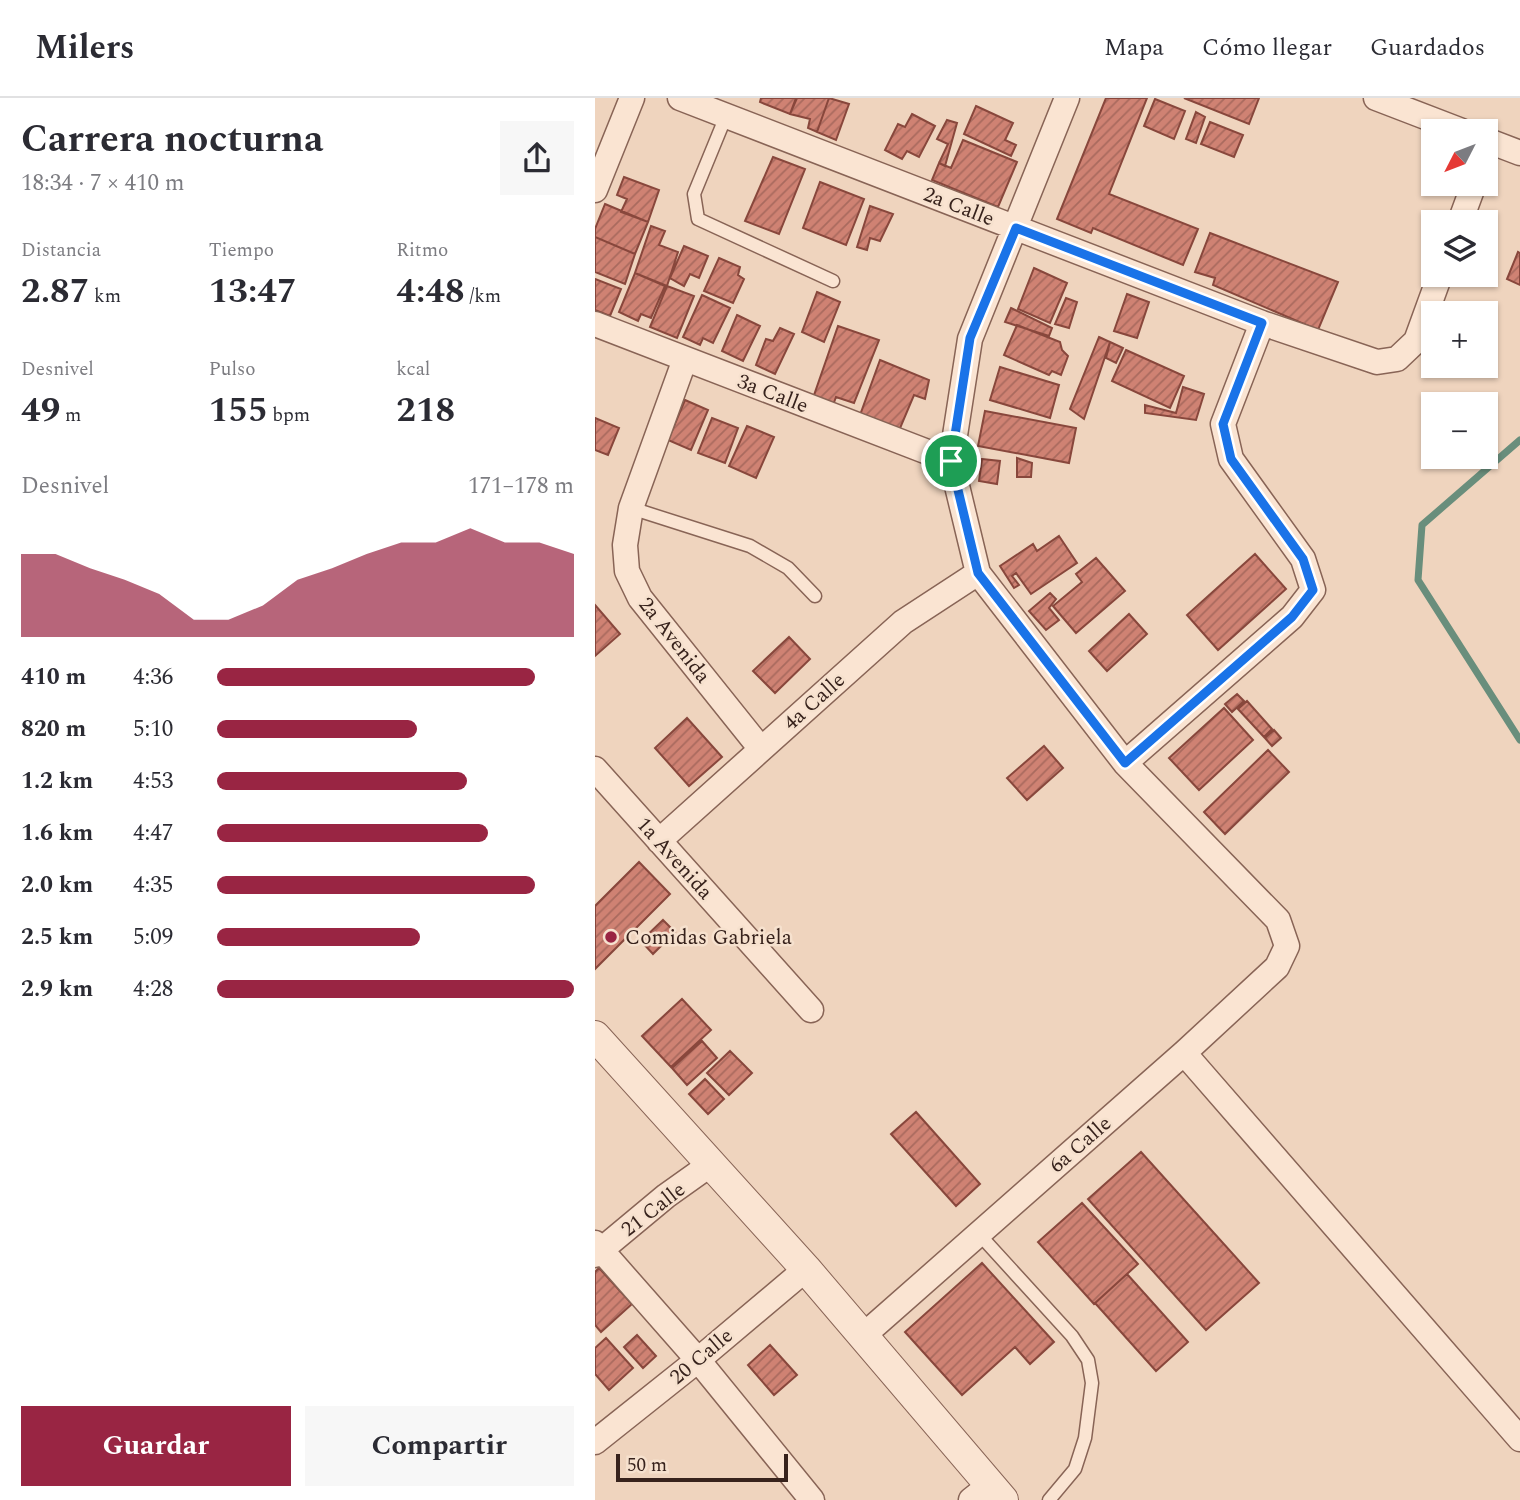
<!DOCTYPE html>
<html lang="es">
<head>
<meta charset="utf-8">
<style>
  :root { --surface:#fff; --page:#f7f7f7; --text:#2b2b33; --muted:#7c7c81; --line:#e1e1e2; --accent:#992543 }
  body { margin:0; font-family:Spectral,serif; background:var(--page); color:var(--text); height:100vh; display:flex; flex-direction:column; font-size:26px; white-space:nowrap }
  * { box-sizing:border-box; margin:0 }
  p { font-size:23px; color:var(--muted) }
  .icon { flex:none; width:38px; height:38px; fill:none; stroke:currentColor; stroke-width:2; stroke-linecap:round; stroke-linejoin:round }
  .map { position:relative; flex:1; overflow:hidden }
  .drawer { display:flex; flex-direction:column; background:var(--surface); width:595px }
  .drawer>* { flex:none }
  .needle { width:46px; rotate:228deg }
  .fabs { position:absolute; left:826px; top:21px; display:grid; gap:14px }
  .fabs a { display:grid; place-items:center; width:77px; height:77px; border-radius:0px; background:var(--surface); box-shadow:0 2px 5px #0004; font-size:35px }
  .scale { position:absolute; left:21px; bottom:18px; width:172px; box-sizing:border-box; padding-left:7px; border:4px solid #37221c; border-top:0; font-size:19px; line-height:24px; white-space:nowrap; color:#37221c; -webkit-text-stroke:5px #f6e1ce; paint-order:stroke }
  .pin { position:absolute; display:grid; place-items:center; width:60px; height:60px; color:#fff; margin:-30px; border:4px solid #fff; border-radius:50%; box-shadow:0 2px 7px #0007 }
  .round { display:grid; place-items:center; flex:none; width:74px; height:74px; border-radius:0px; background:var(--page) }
  .overview { display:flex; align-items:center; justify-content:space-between; height:119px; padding:0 21px }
  h1 { font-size:38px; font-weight:700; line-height:52px }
  .figures { display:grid; grid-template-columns:repeat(3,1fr); gap:10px; height:119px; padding:7px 21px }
  .figures div { display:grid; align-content:center }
  .figures b { font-size:35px; font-weight:700 }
  .figures small { font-size:19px; font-weight:400 }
  .figures p { font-size:19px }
  .chart { height:196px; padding:14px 21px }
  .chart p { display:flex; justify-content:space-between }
  .chart svg { width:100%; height:126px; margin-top:7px; fill:var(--accent); opacity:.7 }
  .action { display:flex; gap:14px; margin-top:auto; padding:14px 21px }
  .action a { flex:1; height:80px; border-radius:0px; background:var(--accent); color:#fff; font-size:28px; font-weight:700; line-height:80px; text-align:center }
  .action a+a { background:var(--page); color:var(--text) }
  ul { padding:0 21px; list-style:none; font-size:23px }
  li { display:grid; grid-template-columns:112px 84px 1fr; align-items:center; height:52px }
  li i { height:18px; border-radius:9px; background:var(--accent) }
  header { display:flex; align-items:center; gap:42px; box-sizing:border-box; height:98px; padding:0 35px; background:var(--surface); border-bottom:2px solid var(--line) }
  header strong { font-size:33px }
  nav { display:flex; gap:38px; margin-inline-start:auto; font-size:24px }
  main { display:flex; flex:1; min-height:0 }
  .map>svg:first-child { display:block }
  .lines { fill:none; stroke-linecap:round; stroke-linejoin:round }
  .stream { stroke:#698e7c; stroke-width:7 }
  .building { fill:url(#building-hatch); stroke:#88473c; stroke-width:2 }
  .service-casing { stroke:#886456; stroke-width:15 }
  .minor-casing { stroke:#886456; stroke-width:27 }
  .tertiary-casing { stroke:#886456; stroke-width:32 }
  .service { stroke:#fae4d2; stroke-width:12 }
  .minor { stroke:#fae4d2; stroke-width:24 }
  .tertiary { stroke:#fae4d2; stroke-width:30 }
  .route-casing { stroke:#fff; stroke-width:14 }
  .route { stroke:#1a73e8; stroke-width:9 }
  .poi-dot { fill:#992543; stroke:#f6e1ce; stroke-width:2.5 }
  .labels { text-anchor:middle; stroke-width:5; stroke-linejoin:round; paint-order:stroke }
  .street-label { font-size:21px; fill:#37221c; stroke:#f6e1ce }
  .poi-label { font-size:21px; fill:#37221c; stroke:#f6e1ce; text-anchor:start }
</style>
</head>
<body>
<header>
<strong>Milers</strong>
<nav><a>Mapa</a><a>Cómo llegar</a><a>Guardados</a></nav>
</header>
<main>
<section class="drawer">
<div class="overview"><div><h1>Carrera nocturna</h1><p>18:34 · 7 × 410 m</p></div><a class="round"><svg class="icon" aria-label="share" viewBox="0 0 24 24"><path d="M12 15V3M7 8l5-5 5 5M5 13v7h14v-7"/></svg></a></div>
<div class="figures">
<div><p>Distancia</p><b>2.87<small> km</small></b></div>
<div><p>Tiempo</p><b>13:47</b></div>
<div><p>Ritmo</p><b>4:48<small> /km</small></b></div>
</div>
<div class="figures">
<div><p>Desnivel</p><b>49<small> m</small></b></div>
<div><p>Pulso</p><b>155<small> bpm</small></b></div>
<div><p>kcal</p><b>218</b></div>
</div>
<div class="chart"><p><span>Desnivel</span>171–178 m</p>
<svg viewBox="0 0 160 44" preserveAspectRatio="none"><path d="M0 44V15L10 15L20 20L30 24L40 29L50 38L60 38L70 33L80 24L90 20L100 15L110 11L120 11L130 6L140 11L150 11L160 15V44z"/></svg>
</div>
<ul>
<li><b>410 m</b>4:36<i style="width:89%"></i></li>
<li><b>820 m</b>5:10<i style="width:56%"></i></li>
<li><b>1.2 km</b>4:53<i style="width:70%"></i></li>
<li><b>1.6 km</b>4:47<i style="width:76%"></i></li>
<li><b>2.0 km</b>4:35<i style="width:89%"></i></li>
<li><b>2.5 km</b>5:09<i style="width:57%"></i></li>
<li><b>2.9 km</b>4:28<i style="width:100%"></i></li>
</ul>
<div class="action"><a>Guardar</a><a>Compartir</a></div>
</section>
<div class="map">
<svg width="925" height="1402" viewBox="0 0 925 1402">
  <defs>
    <pattern id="building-hatch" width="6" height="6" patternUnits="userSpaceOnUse" patternTransform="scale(1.75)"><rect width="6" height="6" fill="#cf8273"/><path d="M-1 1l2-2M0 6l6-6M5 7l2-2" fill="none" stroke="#a96a5e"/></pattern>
  </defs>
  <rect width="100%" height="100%" fill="#efd4be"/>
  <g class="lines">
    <!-- stream -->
    <path class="stream" d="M 925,342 L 827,427 L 823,482 L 925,642"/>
  </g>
  <!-- building -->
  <path class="building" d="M 166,0 L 201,0 L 195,16 L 165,4 Z
    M 202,0 L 234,0 L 222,34 L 213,30 L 215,21 L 195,16 Z
    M 234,0 L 254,6 L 241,42 L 222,34 Z
    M 511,0 L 552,0 L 514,96 L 603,131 L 588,167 L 498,130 L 496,135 L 462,121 Z
    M 589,0 L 664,0 L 654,26 Z
    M 560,1 L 590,13 L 579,41 L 549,28 Z
    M 381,8 L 418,25 L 410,42 L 421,47 L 416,58 L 369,36 Z
    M 601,14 L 610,19 L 601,45 L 591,41 Z
    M 317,16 L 340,28 L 324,59 L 312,53 L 307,61 L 290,52 L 303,26 L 310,29 Z
    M 352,22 L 362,25 L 350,68 L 344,65 L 353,46 L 342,41 Z
    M 615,24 L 648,37 L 639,59 L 606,46 Z
    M 368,42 L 422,64 L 403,109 L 337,82 L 344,65 L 356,70 Z
    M 178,59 L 210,71 L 184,136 L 150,123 Z
    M 29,79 L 64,92 L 53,124 L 26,114 L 32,101 L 22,97 Z
    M 225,84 L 269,101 L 251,147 L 208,130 Z
    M 10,106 L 53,124 L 40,156 L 0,139 L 0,131 Z
    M 275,108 L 298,116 L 285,143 L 275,140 L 272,152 L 262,149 Z
    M 56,128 L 70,133 L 64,147 L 83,154 L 72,188 L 40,175 Z
    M 615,135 L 743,184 L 723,232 L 618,187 L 620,180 L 600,174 Z
    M 0,139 L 40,156 L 30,186 L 0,174 Z
    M 89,148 L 113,158 L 104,180 L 95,176 L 89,188 L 75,180 Z
    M 923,154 L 925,155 L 925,187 L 912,181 Z
    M 124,160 L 145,169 L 143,177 L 149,181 L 138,205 L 109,193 Z
    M 439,170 L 472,185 L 455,225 L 423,211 Z
    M 40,175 L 70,188 L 56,220 L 46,216 L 43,223 L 24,214 Z
    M 0,181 L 26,191 L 15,218 L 0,212 Z
    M 72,188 L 99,198 L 82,240 L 55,229 Z
    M 222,194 L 245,204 L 229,244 L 207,234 Z
    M 532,196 L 554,204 L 542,240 L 519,233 Z
    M 107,197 L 135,210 L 118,245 L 108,240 L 105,247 L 88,239 Z
    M 471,200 L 482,204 L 474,230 L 460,226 Z
    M 416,210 L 457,230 L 454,238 L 410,224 Z
    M 142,217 L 165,228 L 148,263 L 127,253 Z
    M 422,227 L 465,244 L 467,252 L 473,258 L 466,277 L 457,273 L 454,277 L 409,257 Z
    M 243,228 L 284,242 L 259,305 L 241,299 L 237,310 L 217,303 Z
    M 185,230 L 199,236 L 180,276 L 161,267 L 171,241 L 178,243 Z
    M 504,239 L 515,244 L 489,321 L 475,311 Z
    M 515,244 L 528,250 L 521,265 L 511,260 Z
    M 531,252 L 589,278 L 575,310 L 517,283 Z
    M 285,262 L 334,282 L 330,301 L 319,297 L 303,335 L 264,320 Z
    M 405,269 L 464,287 L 455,320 L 395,302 Z
    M 588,289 L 609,296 L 601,322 L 550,315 L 550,307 L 581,315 Z
    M 90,302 L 113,312 L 96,352 L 73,342 Z
    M 390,313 L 481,330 L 474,365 L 383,348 Z
    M 0,320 L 24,330 L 13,357 L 0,352 Z
    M 117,320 L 143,330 L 130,365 L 103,355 Z
    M 152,328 L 179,339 L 161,380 L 134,368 Z
    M 422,360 L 437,365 L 436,379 L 422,379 Z
    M 387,361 L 405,363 L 402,386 L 384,383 Z
    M 464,438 L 482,465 L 436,496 L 421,475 L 417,478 L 424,487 L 419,490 L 405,468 L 438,446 L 442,453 Z
    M 660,456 L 691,491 L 623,552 L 592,517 Z
    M 501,460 L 530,493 L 481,535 L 458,508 L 487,484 L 481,476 Z
    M 455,495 L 461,501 L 454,510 L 464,522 L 451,532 L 434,513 Z
    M 0,507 L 25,536 L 0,558 Z
    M 534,516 L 552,536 L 512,573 L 494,553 Z
    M 194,539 L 215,561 L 180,595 L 158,573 Z
    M 642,596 L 649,603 L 637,614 L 630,606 Z
    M 652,603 L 677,631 L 669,639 L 643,611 Z
    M 629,610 L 658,642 L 604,692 L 574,660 Z
    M 92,620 L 127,659 L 94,688 L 60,650 Z
    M 679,632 L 686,640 L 677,648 L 670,640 Z
    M 449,648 L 468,670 L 432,702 L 412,680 Z
    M 673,652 L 694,674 L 630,736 L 609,714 Z
    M 44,764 L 75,796 L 0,871 L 0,808 Z
    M 68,822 L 80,834 L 58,856 L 46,843 Z
    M 87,901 L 116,932 L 76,969 L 47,938 Z
    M 107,943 L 122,960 L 92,987 L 77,970 Z
    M 135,953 L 157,975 L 134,997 L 112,975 Z
    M 110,981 L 129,1001 L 113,1016 L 94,996 Z
    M 321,1014 L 385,1086 L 361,1108 L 296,1036 Z
    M 546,1054 L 664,1185 L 611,1232 L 493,1101 Z
    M 487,1105 L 543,1166 L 499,1206 L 443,1144 Z
    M 387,1165 L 459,1244 L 435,1266 L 420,1249 L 367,1297 L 310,1234 Z
    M 4,1170 L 37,1206 L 6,1234 L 0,1227 L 0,1174 Z
    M 532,1176 L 593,1244 L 561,1273 L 500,1205 Z
    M 42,1237 L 61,1258 L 48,1270 L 29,1249 Z
    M 11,1240 L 38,1270 L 14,1292 L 0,1276 L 0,1250 Z
    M 175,1247 L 202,1277 L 179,1297 L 153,1267 Z"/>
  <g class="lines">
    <defs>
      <path id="service" d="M 131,18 L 99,96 L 103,121 L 238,183
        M 36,410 L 155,448 L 193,470 L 220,498
        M 384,1136 L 477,1238 L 493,1262 L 497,1285 L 490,1340 L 480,1371 L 454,1402"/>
      <path id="minor" d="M 85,0 L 667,225 L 782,264 L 802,261 L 821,243 L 845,177
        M 781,0 L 867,33
        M 891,42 L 925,55
        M 0,92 L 37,0
        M 865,124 L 879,86
        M 0,226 L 356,363
        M 90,261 L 36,410 L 30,447 L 32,473 L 45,500 L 166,651
        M 530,665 L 697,519 L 718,492 L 708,461 L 636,361 L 628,326 L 667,225
        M 0,671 L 216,912
        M 64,743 L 308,524 L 383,475
        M 589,955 L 925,1341
        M 0,1145 L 103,1262 L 217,1402
        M 0,1157 L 71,1098 L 116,1066
        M 269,1237 L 589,955 L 682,869 L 692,848 L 683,822 L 530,665 L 383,475 L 356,363 L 375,241 L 472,0
        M 0,1344 L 103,1262 L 211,1171
        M 376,1402 L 395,1387"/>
      <path id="tertiary" d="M 0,938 L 211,1171 L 408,1402"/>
    </defs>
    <!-- service casing -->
    <use href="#service" class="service-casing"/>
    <!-- minor casing -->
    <use href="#minor" class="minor-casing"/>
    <!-- tertiary casing -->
    <use href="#tertiary" class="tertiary-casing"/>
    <!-- service -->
    <use href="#service" class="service"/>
    <!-- minor -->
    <use href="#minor" class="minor"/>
    <!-- tertiary -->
    <use href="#tertiary" class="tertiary"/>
  </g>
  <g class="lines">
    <defs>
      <path id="route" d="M 421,130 L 667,225 L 628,326 L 636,361 L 708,461 L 718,492 L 697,519 L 530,665 L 383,475 L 356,363 L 375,240 Z"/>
    </defs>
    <!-- route casing -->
    <use href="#route" class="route-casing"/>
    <!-- route -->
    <use href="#route" class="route"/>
  </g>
  <!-- markers -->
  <circle class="poi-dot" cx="16" cy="839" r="7"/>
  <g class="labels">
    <!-- street labels -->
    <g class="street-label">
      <text transform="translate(364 108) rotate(21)" y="7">2a Calle</text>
      <text transform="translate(178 295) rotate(21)" y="7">3a Calle</text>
      <text transform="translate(80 542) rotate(52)" y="7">2a Avenida</text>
      <text transform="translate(219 603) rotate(-42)" y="7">4a Calle</text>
      <text transform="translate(80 760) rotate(48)" y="7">1a Avenida</text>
      <text transform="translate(485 1046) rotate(-41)" y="7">6a Calle</text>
      <text transform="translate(58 1111) rotate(-38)" y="7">21 Calle</text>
      <text transform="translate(106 1258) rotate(-40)" y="7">20 Calle</text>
    </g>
    <!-- poi labels -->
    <g class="poi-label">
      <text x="30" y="846">Comidas Gabriela</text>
    </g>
  </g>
</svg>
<div class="fabs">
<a><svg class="needle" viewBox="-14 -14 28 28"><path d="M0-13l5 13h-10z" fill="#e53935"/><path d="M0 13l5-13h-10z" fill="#7c7c81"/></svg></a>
<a><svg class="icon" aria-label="layers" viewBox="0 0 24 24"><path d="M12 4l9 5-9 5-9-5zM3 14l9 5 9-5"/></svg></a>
<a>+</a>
<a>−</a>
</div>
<div class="scale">50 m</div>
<div class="pin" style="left:356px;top:363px;background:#1e9e55"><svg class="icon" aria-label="arrive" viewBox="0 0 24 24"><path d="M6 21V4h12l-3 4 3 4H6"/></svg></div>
</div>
</main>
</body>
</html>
